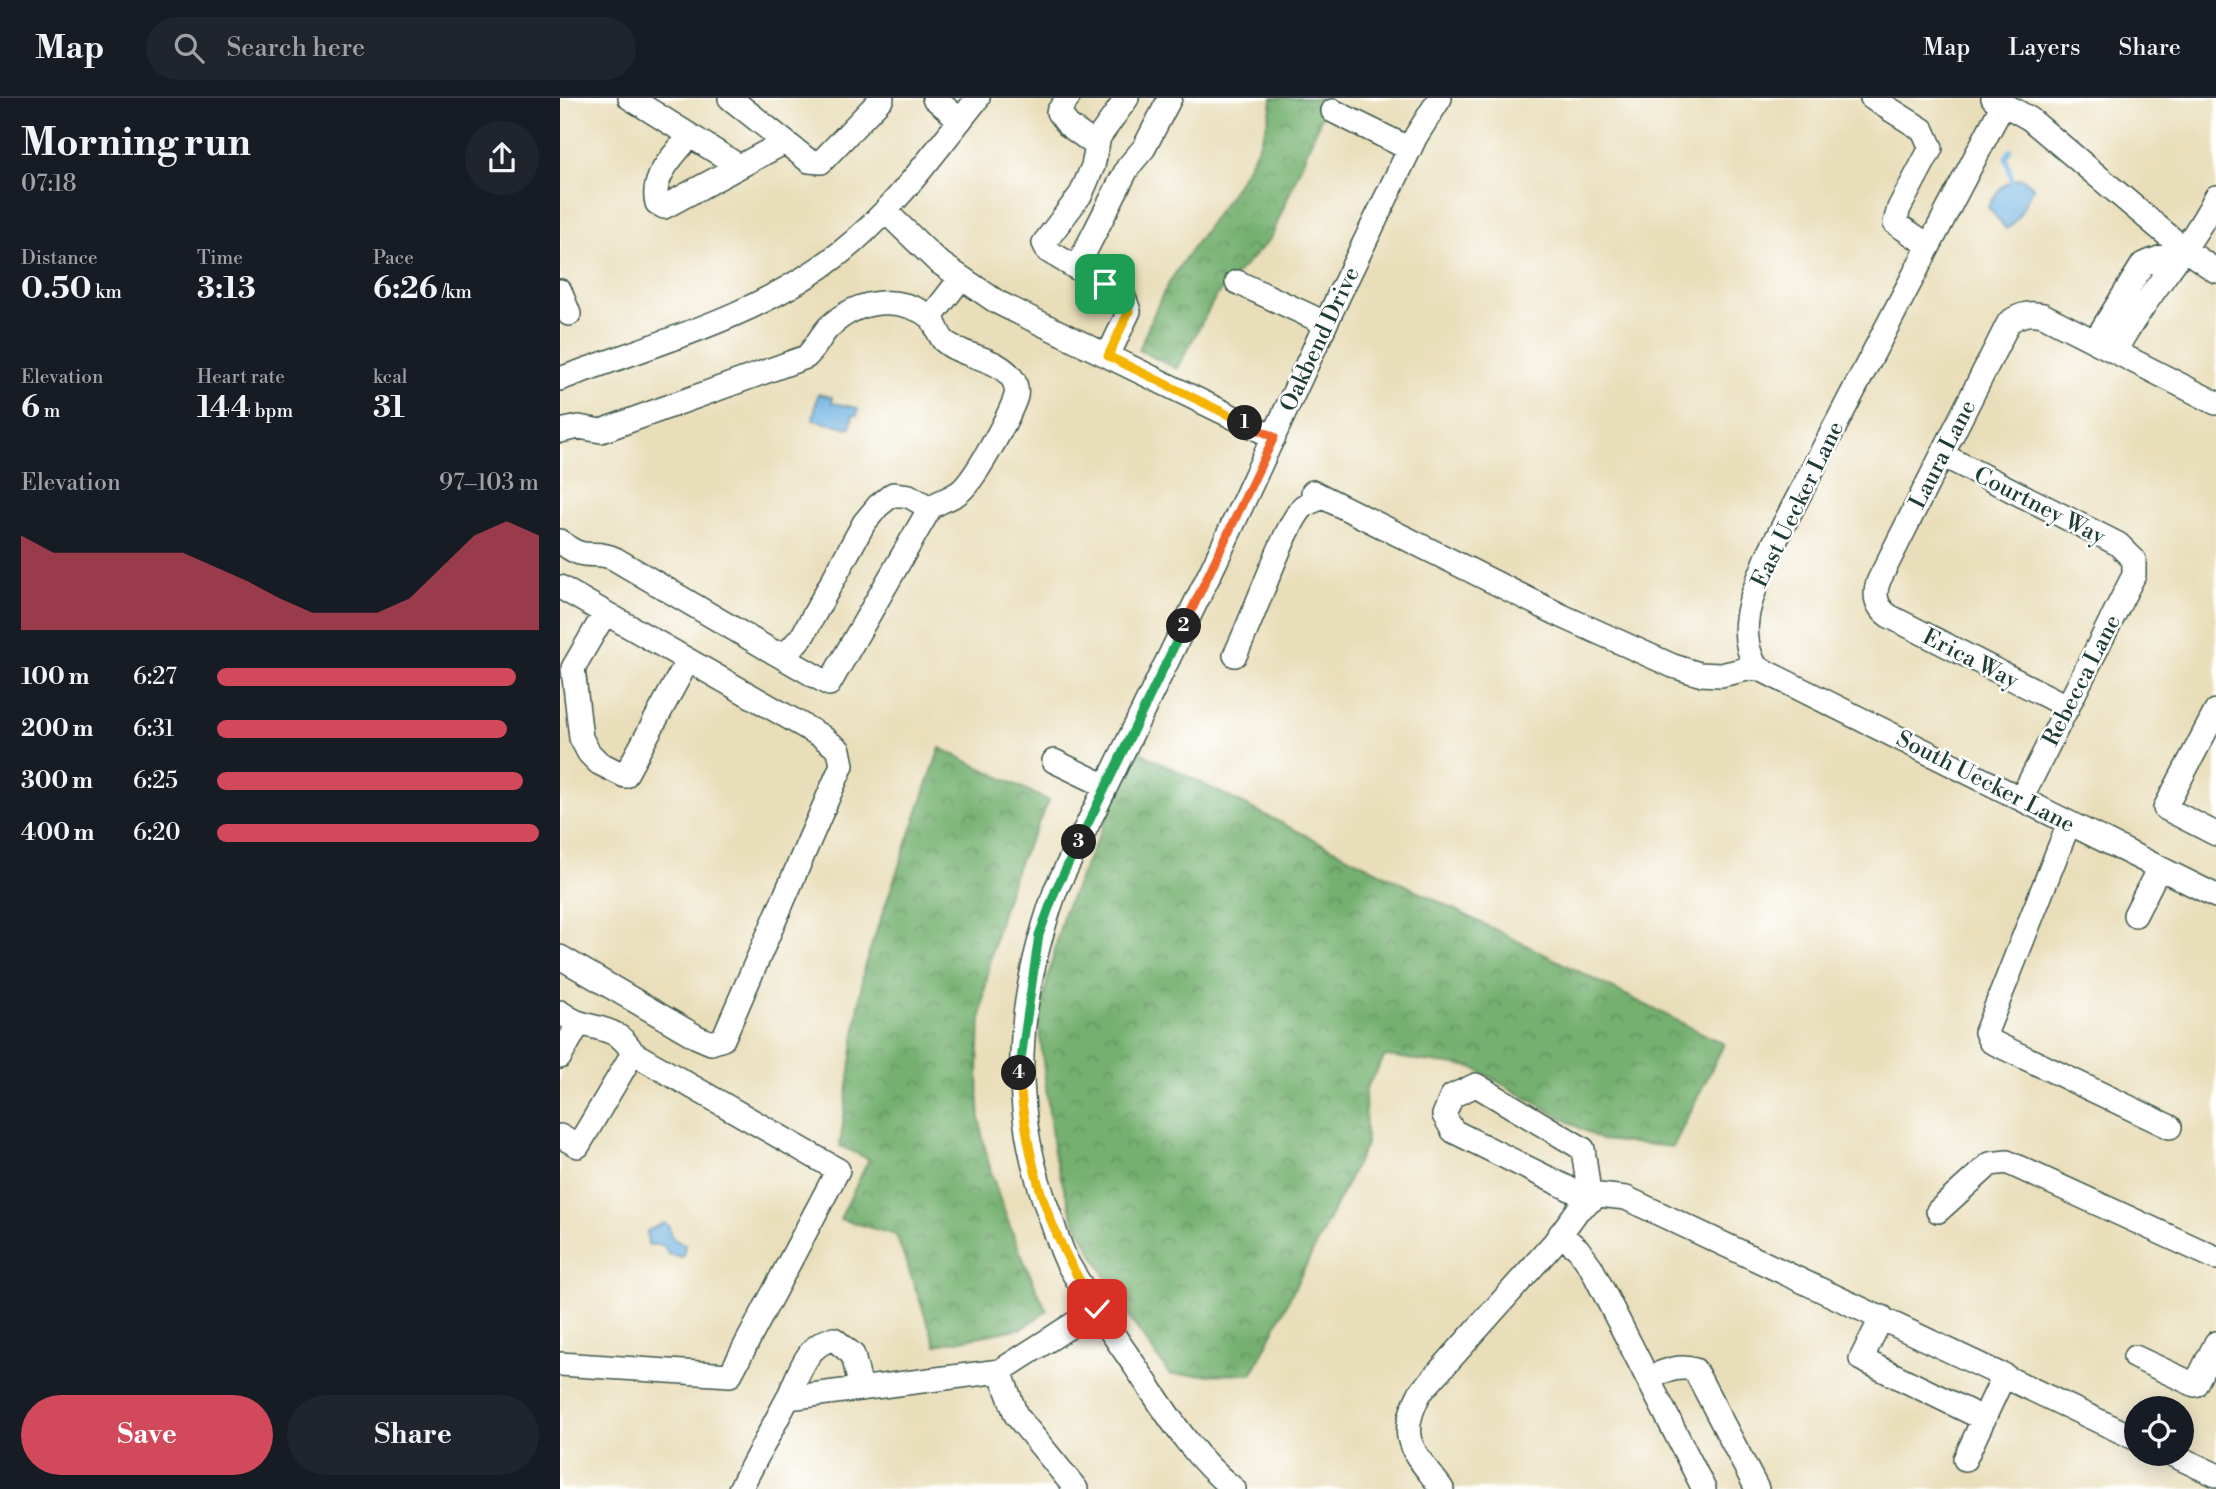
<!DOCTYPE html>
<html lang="en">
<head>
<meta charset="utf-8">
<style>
  :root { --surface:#171b24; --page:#20242c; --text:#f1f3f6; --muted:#9ea1a6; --line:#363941; --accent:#d1495b }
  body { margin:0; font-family:"Libre Bodoni",serif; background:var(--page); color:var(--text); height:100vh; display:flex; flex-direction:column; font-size:26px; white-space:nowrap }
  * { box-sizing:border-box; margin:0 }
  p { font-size:23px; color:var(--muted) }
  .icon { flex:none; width:38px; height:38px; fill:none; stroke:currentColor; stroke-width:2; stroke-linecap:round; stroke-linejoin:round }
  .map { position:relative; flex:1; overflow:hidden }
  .sheet { display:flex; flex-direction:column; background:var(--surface); width:560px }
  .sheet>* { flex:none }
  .controls { position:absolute; left:1564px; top:1298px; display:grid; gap:14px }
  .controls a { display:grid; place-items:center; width:70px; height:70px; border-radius:50%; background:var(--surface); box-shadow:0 4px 18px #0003; font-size:35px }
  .pin { position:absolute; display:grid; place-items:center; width:60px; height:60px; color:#fff; margin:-30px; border-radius:14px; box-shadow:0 4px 10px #0006 }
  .km { position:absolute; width:35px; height:35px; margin:-18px; border-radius:50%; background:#222; color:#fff; font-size:19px; line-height:35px; text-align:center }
  .round { display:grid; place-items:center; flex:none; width:74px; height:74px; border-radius:37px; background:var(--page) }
  .head { display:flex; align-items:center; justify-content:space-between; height:119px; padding:0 21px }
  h1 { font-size:38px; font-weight:700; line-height:52px }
  .figures { display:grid; grid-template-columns:repeat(3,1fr); gap:10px; height:119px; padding:7px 21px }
  .figures div { display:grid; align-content:center }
  .figures b { font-size:30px; font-weight:700 }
  .figures small { font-size:19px; font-weight:400 }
  .figures p { font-size:19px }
  .chart { height:196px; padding:14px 21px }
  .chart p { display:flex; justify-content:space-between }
  .chart svg { width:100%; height:126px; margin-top:7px; fill:var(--accent); opacity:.7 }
  .action { display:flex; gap:14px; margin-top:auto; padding:14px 21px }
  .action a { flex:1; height:80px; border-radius:42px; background:var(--accent); color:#fff; font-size:28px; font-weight:700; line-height:80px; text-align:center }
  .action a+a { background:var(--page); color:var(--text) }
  ul { padding:0 21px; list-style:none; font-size:23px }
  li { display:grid; grid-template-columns:112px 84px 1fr; align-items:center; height:52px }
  li i { height:18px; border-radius:9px; background:var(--accent) }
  header { display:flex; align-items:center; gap:42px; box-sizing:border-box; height:98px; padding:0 35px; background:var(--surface); border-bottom:2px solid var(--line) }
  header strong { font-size:33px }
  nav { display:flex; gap:38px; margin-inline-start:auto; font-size:24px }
  .search { width:490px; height:63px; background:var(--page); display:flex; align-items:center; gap:18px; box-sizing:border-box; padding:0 24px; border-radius:38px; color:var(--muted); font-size:26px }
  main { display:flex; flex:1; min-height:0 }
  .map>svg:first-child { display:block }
  .forest { fill:url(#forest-crowns); stroke:#4a7652; stroke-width:2 }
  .water { fill:#6ab0e0; stroke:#44768a; stroke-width:2 }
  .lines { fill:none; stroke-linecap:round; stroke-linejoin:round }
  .stream { stroke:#6ab0e0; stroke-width:5 }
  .minor-casing { stroke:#3d5548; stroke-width:26 }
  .minor { stroke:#fff; stroke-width:23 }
  .split-1-casing { stroke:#fff; stroke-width:14 }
  .split-2-casing { stroke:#fff; stroke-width:14 }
  .split-3-casing { stroke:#fff; stroke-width:14 }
  .split-4-casing { stroke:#fff; stroke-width:14 }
  .split-5-casing { stroke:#fff; stroke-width:14 }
  .split-1 { stroke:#f5b400; stroke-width:9 }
  .split-2 { stroke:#f0652b; stroke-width:9 }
  .split-3 { stroke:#22a559; stroke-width:9 }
  .split-4 { stroke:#22a559; stroke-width:9 }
  .split-5 { stroke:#f5b400; stroke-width:9 }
  .labels { text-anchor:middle; stroke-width:5; stroke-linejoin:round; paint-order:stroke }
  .street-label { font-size:23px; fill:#1f3d34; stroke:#fff }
</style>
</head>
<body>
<header>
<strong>Map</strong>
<div class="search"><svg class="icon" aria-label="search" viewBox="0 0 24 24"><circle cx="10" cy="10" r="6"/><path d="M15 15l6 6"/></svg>Search here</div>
<nav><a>Map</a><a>Layers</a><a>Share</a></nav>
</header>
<main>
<section class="sheet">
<div class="head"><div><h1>Morning run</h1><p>07:18</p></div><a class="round"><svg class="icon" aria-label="share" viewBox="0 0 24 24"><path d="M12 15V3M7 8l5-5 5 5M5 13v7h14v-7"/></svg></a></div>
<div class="figures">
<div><p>Distance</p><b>0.50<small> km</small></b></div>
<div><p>Time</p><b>3:13</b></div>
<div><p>Pace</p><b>6:26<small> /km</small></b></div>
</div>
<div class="figures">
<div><p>Elevation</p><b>6<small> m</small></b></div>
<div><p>Heart rate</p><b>144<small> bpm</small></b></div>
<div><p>kcal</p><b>31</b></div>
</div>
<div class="chart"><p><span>Elevation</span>97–103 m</p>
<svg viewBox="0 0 160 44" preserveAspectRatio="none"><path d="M0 44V11L10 17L20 17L30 17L40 17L50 17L60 22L70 27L80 33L90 38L100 38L110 38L120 33L130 22L140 11L150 6L160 11V44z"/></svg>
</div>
<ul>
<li><b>100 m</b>6:27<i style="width:93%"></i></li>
<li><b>200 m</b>6:31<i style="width:90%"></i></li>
<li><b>300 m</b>6:25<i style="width:95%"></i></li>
<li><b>400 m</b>6:20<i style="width:100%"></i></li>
</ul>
<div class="action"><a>Save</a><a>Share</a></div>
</section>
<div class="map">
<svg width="1656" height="1391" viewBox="0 0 1656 1391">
  <defs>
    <pattern id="forest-crowns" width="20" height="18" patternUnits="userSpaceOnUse" patternTransform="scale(1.75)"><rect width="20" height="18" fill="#75b070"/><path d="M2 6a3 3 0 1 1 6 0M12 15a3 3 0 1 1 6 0" fill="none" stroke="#5f905d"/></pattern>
  </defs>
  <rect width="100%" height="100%" fill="#fff"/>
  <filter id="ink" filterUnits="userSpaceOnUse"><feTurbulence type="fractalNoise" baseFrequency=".0143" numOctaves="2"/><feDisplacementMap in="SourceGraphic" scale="14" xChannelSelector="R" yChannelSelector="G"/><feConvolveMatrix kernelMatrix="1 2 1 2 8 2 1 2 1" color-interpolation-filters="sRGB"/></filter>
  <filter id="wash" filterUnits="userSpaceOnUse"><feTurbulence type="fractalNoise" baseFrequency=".00686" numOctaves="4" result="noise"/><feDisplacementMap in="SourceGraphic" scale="28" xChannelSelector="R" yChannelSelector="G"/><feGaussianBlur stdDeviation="1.57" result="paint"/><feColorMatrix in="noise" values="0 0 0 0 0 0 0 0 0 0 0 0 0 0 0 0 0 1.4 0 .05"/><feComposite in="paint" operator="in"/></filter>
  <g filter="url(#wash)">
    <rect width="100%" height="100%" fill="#e9deba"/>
    <!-- forest -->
    <path class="forest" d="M 712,0 L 769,0 L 711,140 L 656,198 L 617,271 L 579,252 C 588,231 596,207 608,187 C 638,134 708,62 712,0 Z
      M 380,650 L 489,703 C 478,727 464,751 455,775 C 426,853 413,939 420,1022 C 426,1078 462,1161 487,1213 L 462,1230 L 376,1247 L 336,1137 L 280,1121 L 309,1061 L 280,1048 L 304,869 Z
      M 577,653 L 1164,946 L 1113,1049 L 1041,1042 L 912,969 L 825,958 L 805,992 L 806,1046 L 692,1276 L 610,1277 L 568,1218 L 514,1122 L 494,1057 L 478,920 L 504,814 Z"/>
    <!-- water -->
    <path class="water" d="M 1462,80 L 1474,90 C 1462,105 1462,121 1446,131 L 1428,109 C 1436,94 1444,82 1462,80 Z
      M 258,296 L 272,299 L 272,305 L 298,310 L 297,317 L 293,317 L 290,330 L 253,322 Z
      M 104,1125 L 109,1128 C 109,1139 114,1143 125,1146 L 123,1159 L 108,1156 L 103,1147 L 88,1147 L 87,1133 Z"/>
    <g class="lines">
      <!-- stream -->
      <path class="stream" d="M 1451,52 L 1446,59 L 1452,82"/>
    </g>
  </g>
  <g filter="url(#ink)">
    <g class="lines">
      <defs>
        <path id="minor" d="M 70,0 L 179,68
          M 170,0 L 249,63 L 261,64 L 322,0
          M 374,0 L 400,22
          M 508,0 L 498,14 L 508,27 L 537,48
          M 1312,0 L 1363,32 L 1371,50 L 1339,110 L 1335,125 L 1368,147
          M 1433,0 L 1470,21 L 1624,151 L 1656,173
          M 773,13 L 850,51
          M 130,38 C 115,55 90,80 97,105 L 104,109 L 225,44
          M 325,113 L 377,163 L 437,204 L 714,339
          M 517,169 L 568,69 L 584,50 L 610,0
          M 677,184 L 765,225
          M 0,193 L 9,216
          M 1535,243 L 1583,166 L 1624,151
          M 1555,253 C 1585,198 1628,154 1656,99
          M 548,258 L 569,213 L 564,199 L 488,153 L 484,145 L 521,96 L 533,68 L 539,39 L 567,0
          M 0,281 C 94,246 200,218 280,155 C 334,112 375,53 418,0
          M 0,333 L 19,329 L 41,333 L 246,259 C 256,250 261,236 270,228 C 299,201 338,197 371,219 L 401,180
          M 1382,357 L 1558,446 L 1574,462 L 1574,477 L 1461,701
          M 753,394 L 1002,518 L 1113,568 L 1139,576 L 1161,577 L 1196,569
          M 0,443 C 26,466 33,450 55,461 L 215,555 L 229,553 L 243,537 L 304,425 L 318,408 L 333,396 L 349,398 L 370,410
          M 0,489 L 261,638 L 279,652 L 282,667 L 163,941 L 151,945 L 137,939 L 0,859
          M 45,515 L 13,570 L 21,640 L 29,655 L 39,665 L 65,678 L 128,562
          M 215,555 L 269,586 L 370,410 C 379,403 390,401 398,395 C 414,385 450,317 456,298 C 457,294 456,287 454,283 C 439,258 403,260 384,243 C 379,238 375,225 371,219
          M 675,557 C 691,527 725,425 744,408 C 749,404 757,402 763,399
          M 1196,569 C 1174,529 1194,494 1209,455 L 1443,6
          M 1196,569 L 1656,798
          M 1508,609 L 1329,518 C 1316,509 1313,497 1319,482 L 1449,224 C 1461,216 1470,214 1483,217 L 1656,305
          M 1656,613 L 1605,710 L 1656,736
          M 494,663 L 546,688
          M 1509,725 L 1426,934 L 1430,943 L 1610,1029
          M 1575,817 L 1599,770
          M 0,914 C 6,918 13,923 20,925 C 42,932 60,931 73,955 L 278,1072 L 170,1277 L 0,1266
          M 0,959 L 19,925
          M 916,987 L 1023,1051 L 1030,1101 L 893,1033 L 884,1017 L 892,998 Z
          M 0,1038 L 18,1048 L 73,955
          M 1378,1113 L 1430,1066 L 1447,1064 L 1656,1160
          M 1000,1136 L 1018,1151 L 1031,1169 L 1144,1391
          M 1322,1219 L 1301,1261 L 1424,1321
          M 1575,1259 L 1635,1287 L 1656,1245
          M 1088,1280 C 1103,1274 1119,1266 1135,1272 L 1197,1391
          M 228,1300 C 239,1277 246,1245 274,1241 L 293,1257 L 301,1291
          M 1611,1356 L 1656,1377
          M 1405,1361 L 1444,1277
          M 180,1391 L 228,1300 L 440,1273
          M 516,1391 L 456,1317 L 440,1273 L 537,1211
          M 674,1391 C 632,1359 604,1311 575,1268 C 552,1235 528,1201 508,1166 C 501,1152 496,1136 491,1121 C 447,1008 456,903 496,791 L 655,465 L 779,197 L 856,38 L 880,0
          M 882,1391 C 854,1353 835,1342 860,1295 L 994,1145 L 1018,1112 L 1039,1097 L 1066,1100 L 1577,1341"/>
      </defs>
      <!-- minor casing -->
      <use href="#minor" class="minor-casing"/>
      <!-- minor -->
      <use href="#minor" class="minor"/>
    </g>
  </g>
  <g class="lines" filter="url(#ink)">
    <defs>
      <path id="split-1" d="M 545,186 L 564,199 L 569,213 L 548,258 L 685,325"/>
      <path id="split-2" d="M 624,528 L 714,339 L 685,325"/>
      <path id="split-3" d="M 519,744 L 624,528"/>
      <path id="split-4" d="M 459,975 L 479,837 L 496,791 L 519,744"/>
      <path id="split-5" d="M 459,975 C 467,1068 487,1133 537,1211"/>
    </defs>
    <!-- split-1 casing -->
    <use href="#split-1" class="split-1-casing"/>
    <!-- split-2 casing -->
    <use href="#split-2" class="split-2-casing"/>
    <!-- split-3 casing -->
    <use href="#split-3" class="split-3-casing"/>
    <!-- split-4 casing -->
    <use href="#split-4" class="split-4-casing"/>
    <!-- split-5 casing -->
    <use href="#split-5" class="split-5-casing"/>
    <!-- split-1 -->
    <use href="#split-1" class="split-1"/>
    <!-- split-2 -->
    <use href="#split-2" class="split-2"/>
    <!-- split-3 -->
    <use href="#split-3" class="split-3"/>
    <!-- split-4 -->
    <use href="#split-4" class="split-4"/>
    <!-- split-5 -->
    <use href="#split-5" class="split-5"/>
  </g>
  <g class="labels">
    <!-- street labels -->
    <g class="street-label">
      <text transform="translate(759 241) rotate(-65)" y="8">Oakbend Drive</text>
      <text transform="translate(1382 356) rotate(-63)" y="8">Laura Lane</text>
      <text transform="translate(1237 406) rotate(-64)" y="8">East Uecker Lane</text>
      <text transform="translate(1480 407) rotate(27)" y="8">Courtney Way</text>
      <text transform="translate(1411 560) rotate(27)" y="8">Erica Way</text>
      <text transform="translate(1521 582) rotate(-63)" y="8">Rebecca Lane</text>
      <text transform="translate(1426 683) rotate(27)" y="8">South Uecker Lane</text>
    </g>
  </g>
</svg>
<div class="controls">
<a><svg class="icon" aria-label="locate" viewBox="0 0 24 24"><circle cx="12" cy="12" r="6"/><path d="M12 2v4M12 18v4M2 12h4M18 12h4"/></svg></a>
</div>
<div class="pin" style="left:545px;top:186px;background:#1e9e55"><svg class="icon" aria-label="arrive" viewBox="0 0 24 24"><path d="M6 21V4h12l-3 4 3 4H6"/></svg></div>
<div class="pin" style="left:537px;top:1211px;background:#d93025"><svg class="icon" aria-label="check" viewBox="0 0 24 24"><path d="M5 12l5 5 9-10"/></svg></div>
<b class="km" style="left:685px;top:325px">1</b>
<b class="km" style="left:624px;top:528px">2</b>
<b class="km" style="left:519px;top:744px">3</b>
<b class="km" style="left:459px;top:975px">4</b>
</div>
</main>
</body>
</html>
